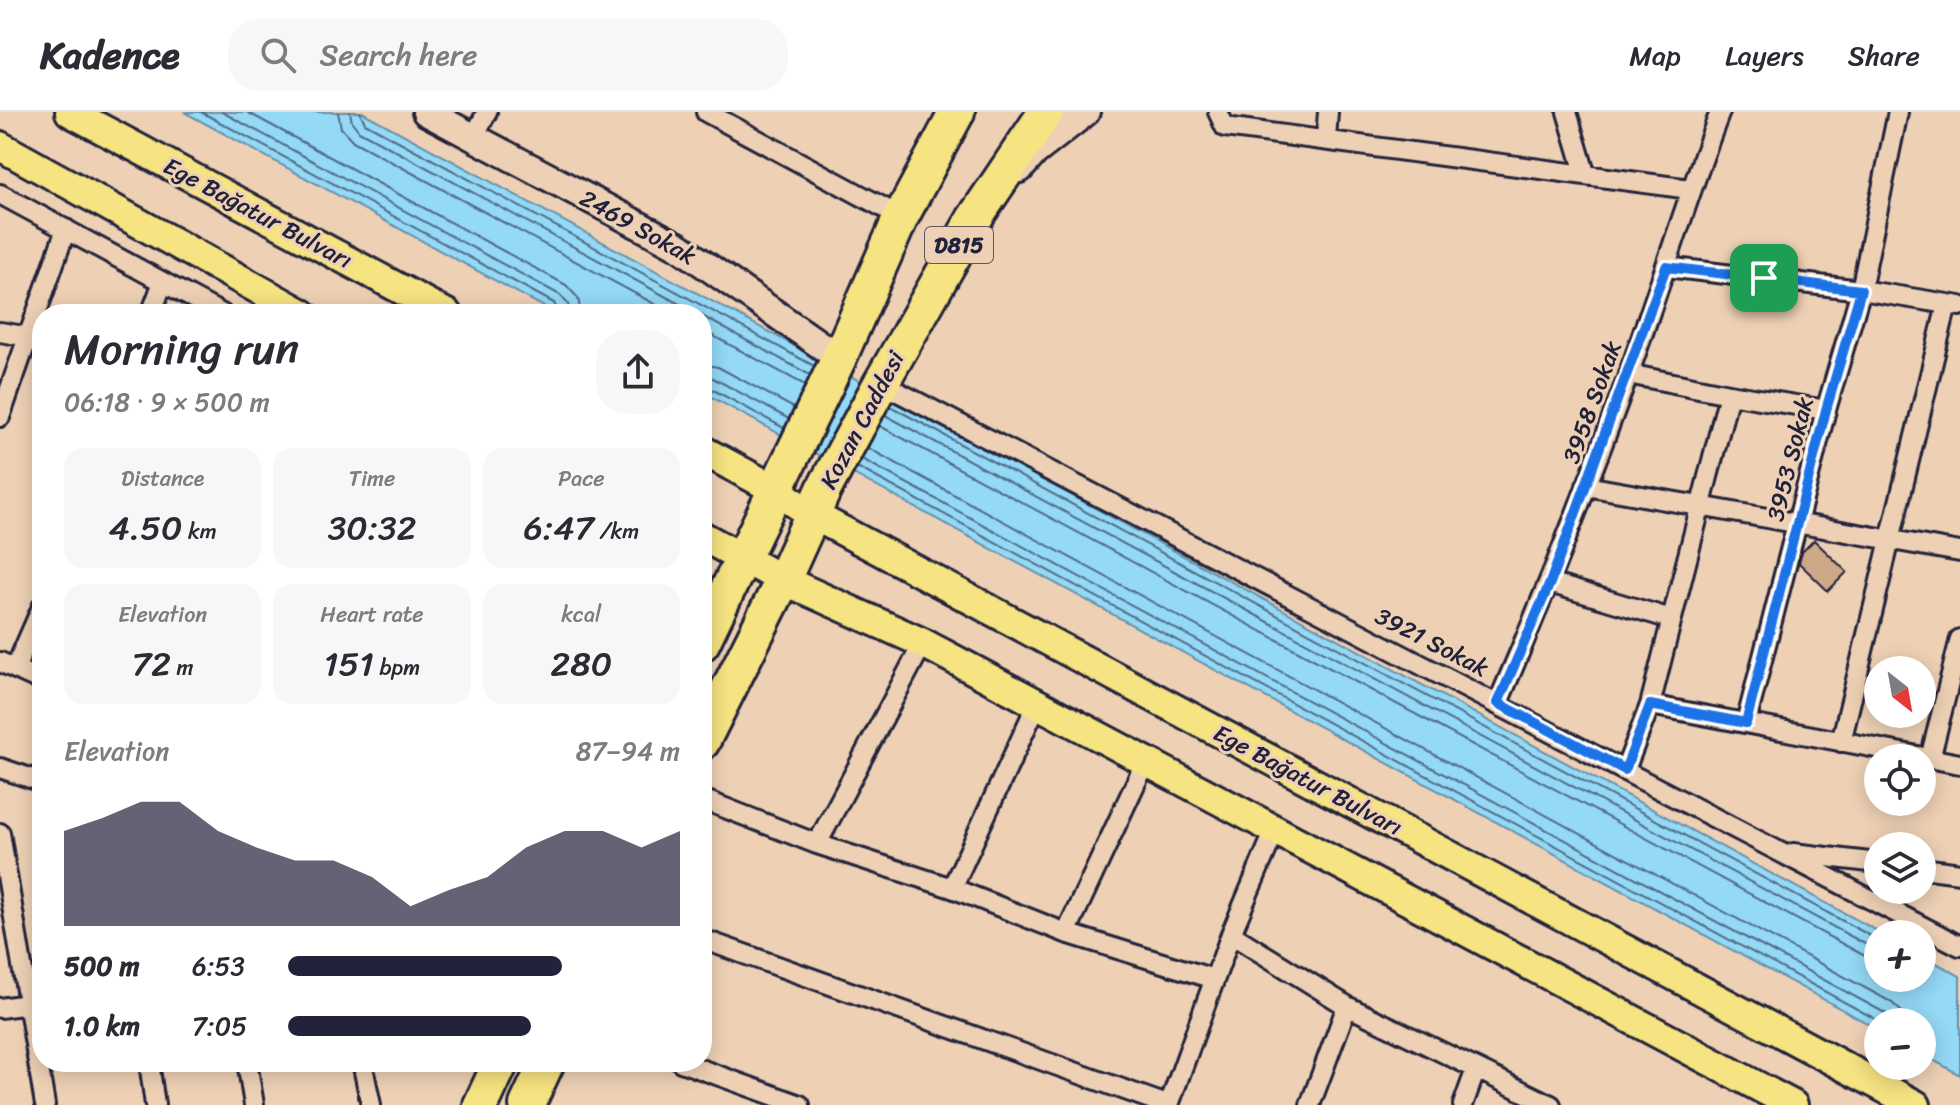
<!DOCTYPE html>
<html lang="en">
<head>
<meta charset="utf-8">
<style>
  :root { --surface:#fff; --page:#f7f7f7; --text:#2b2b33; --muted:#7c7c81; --line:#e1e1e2; --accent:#22223b }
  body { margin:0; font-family:Sriracha,sans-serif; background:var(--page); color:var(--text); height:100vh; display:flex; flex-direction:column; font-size:30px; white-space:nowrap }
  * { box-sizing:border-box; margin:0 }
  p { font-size:26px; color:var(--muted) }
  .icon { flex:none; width:44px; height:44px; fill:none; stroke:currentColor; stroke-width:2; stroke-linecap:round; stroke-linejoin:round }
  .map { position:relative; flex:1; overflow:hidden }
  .sheet { position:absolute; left:32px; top:192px; width:680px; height:768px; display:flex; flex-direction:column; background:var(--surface); border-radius:32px; box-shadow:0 4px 20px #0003 }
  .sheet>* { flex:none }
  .needle { width:52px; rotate:149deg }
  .controls { position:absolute; left:1864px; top:544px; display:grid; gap:16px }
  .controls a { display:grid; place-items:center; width:72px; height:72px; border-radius:50%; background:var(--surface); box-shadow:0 4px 20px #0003; font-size:40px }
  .pin { position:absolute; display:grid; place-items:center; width:68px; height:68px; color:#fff; margin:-34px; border-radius:16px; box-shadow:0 4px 12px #0006 }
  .round { display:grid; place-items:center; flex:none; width:84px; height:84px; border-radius:32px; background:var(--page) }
  .headline { display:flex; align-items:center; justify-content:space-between; height:136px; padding:0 32px }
  h1 { font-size:44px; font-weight:600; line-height:60px }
  .stats { display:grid; grid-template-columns:repeat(3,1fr); gap:12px; height:136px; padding:8px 32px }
  .stats div { display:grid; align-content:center; border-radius:20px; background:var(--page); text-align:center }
  .stats b { font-size:34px; font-weight:600 }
  .stats small { font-size:22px; font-weight:400 }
  .stats p { font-size:22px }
  .chart { height:224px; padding:16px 32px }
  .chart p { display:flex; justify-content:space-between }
  .chart svg { width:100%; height:144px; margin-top:8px; fill:var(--accent); opacity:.7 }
  ul { padding:0 32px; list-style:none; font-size:26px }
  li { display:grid; grid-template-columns:128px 96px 1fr; align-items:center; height:60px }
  li i { height:20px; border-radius:10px; background:var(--accent) }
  header { display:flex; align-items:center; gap:48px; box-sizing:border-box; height:112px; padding:0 40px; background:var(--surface); border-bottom:2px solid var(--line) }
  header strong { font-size:38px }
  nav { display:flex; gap:44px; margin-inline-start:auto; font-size:28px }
  .search { width:560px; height:72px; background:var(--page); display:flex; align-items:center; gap:20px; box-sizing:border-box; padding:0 28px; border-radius:32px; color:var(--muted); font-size:30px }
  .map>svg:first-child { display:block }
  .water { fill:#94d9f6; stroke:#6690ab; stroke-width:2 }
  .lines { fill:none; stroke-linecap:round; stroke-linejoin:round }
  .shore { stroke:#506b86; stroke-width:2 }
  .building { fill:#cea988; stroke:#22223b; stroke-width:2 }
  .street-casing { stroke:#22223b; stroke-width:24 }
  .secondary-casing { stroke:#22223b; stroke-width:32 }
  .primary-casing { stroke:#22223b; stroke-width:34 }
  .highway-casing { stroke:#22223b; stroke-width:40 }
  .street { stroke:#eed1b5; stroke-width:18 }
  .secondary { stroke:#eed1b5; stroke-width:26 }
  .primary { stroke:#f6e381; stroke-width:28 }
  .highway { stroke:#f6e381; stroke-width:34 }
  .route-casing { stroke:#fff; stroke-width:16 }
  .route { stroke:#1a73e8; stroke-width:10 }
  .labels { text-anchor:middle; stroke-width:6; stroke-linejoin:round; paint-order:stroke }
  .shield { fill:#eed1b5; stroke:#5f5660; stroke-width:2 }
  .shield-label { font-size:22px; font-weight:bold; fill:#22223b }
  .street-label { font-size:24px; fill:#22223b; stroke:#eed1b5 }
</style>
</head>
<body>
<header>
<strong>Kadence</strong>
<div class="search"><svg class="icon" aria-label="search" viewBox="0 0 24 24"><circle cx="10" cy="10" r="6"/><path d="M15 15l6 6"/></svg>Search here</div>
<nav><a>Map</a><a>Layers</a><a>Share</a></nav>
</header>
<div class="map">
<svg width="1960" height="993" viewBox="0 0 1960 993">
  <rect width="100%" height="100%" fill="#eed1b5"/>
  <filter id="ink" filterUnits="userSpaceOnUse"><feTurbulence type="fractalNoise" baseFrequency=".0125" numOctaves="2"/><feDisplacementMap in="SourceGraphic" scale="16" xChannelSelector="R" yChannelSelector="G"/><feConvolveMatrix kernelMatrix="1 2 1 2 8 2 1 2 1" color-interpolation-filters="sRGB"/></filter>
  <g filter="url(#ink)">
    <!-- water -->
    <path class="water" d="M 184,0 L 362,0 L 1883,822 L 1878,822 L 1878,866 L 1922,866 L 1922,843 L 1960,864 L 1960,963 L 1922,942 L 1922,910 L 1878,910 L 1878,917 L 702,280 L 702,202 L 557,202 Z"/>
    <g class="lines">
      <!-- shore -->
      <path class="shore" d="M 201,0 L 554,191 L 559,202
        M 222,0 L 560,183 L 568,192 L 569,202
        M 247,0 L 566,173 L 578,186 L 581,202
        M 338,0 L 341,16 L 353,29 L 673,202
        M 350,0 L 352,10 L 359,19 L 698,202
        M 360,0 L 365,11 L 814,254
        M 702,204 L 810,263
        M 702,218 L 805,273
        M 702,252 L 718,255 L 794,296
        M 702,264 L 713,266 L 789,307
        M 702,274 L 708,275 L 784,316
        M 890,294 L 1878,828
        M 885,303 L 1878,839
        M 880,314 L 1878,851
        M 868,336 L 1891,890 L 1902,900 L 1907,910
        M 862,347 L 1885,901 L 1894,910
        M 857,355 L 1881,910"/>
    </g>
    <!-- building -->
    <path class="building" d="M 1814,428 L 1847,460 L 1828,479 L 1799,451 L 1802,440 Z"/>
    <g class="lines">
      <defs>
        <path id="street" d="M 706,0 L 901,105
          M 1218,0 L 1225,15 L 1690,77
          M 1567,0 L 1585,61
          M 473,26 L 487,0
          M 1326,27 L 1328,0
          M 0,82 L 222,202
          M 1666,155 L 1861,178 L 1960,194
          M 151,202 L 163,170
          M 0,220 L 42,227
          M 1628,262 L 1729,282 L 1826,298
          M 881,271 L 1960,834
          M 0,305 L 66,117
          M 1586,374 L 1960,440
          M 1550,471 L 1671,507
          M 0,550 L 42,569
          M 15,557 L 42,495
          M 1498,591 C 1545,482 1589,371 1630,258 C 1661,172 1687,85 1720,0
          M 1650,593 L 1960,652
          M 1746,611 L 1826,298 L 1861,178 L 1898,0
          M 1841,630 L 1947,192
          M 1930,647 L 1960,527
          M 0,656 L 42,670
          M 1625,658 L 1650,593 L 1729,282
          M 702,687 L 817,732 L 952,776 L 1066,821 L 1214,867
          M 0,721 L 45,993
          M 817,732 L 923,531
          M 1793,741 L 1878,751
          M 1922,756 L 1960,761
          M 952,776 L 1037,592
          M 1066,821 L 1145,651
          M 1231,822 L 1347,894 L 1551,993
          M 702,827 L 1167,993
          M 0,896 L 42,890
          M 149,950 L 155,993
          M 247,950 L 254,993
          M 362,950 L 371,993
          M 681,950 L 800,993
          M 1169,993 L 1231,822 L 1275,718
          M 1310,993 L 1347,894
          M 1463,993 L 1476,957"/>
        <path id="secondary" d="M 426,0 L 678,134 L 839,246
          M 1020,57 L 1035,40 L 1086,0"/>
        <path id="primary" d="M 70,0 L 447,202
          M 0,34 L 303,202
          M 702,338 L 774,377 L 813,403 L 1916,993
          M 702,424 L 783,468 L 923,531 L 1793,993"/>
        <path id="highway" d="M 702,531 L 839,246 L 901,105 L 957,0
          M 702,630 L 783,468 L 824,377 L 881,271 L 974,107 L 1046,0
          M 481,993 L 501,950
          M 527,993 L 547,950"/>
      </defs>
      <!-- street casing -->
      <use href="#street" class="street-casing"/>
      <!-- secondary casing -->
      <use href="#secondary" class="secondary-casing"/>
      <!-- primary casing -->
      <use href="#primary" class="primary-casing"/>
      <!-- highway casing -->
      <use href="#highway" class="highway-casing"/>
      <!-- street -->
      <use href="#street" class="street"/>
      <!-- secondary -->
      <use href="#secondary" class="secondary"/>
      <!-- primary -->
      <use href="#primary" class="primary"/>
      <!-- highway -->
      <use href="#highway" class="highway"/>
    </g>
  </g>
  <g class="lines" filter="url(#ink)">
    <defs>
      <path id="route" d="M 1666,155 L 1861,178 L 1826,298 L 1746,611 L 1650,593 L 1625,658 L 1498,591 L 1550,471 Z"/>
    </defs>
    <!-- route casing -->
    <use href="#route" class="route-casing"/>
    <!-- route -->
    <use href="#route" class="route"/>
  </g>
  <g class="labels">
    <!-- shield labels -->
    <rect class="shield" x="925" y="115" width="68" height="36" rx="6"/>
    <g class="shield-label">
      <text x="959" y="141">D815</text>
    </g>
    <!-- street labels -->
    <g class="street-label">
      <text transform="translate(258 101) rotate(28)" y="8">Ege Bağatur Bulvarı</text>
      <text transform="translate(638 115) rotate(29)" y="8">2469 Sokak</text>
      <text transform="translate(1592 290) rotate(-70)" y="8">3958 Sokak</text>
      <text transform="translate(862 308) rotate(-62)" y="8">Kozan Caddesi</text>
      <text transform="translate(1790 347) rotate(-76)" y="8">3953 Sokak</text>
      <text transform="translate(1432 530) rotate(27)" y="8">3921 Sokak</text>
      <text transform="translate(1308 668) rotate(28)" y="8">Ege Bağatur Bulvarı</text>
    </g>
  </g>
</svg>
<div class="controls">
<a><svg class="needle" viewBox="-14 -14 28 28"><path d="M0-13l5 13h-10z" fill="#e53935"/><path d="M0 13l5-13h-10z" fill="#7c7c81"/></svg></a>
<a><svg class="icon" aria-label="locate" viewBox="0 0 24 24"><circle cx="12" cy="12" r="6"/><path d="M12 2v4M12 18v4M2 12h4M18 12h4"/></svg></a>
<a><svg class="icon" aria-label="layers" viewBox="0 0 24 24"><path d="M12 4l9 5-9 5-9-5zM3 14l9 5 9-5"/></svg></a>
<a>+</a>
<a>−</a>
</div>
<div class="pin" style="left:1764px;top:166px;background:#1e9e55"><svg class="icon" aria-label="arrive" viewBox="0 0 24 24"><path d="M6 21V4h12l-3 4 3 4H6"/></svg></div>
<section class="sheet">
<div class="headline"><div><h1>Morning run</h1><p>06:18 · 9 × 500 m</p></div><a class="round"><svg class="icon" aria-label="share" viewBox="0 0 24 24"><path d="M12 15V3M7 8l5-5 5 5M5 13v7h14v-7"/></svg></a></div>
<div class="stats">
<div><p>Distance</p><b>4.50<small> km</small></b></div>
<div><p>Time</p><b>30:32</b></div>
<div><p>Pace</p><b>6:47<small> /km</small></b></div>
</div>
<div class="stats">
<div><p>Elevation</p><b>72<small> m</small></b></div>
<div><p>Heart rate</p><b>151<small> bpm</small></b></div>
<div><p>kcal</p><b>280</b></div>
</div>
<div class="chart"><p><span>Elevation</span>87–94 m</p>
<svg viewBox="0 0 160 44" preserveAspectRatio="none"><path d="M0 44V15L10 11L20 6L30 6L40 15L50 20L60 24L70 24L80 29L90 38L100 33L110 29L120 20L130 15L140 15L150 20L160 15V44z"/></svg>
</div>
<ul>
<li><b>500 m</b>6:53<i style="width:70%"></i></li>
<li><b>1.0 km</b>7:05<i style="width:62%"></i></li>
</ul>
</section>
</div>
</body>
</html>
